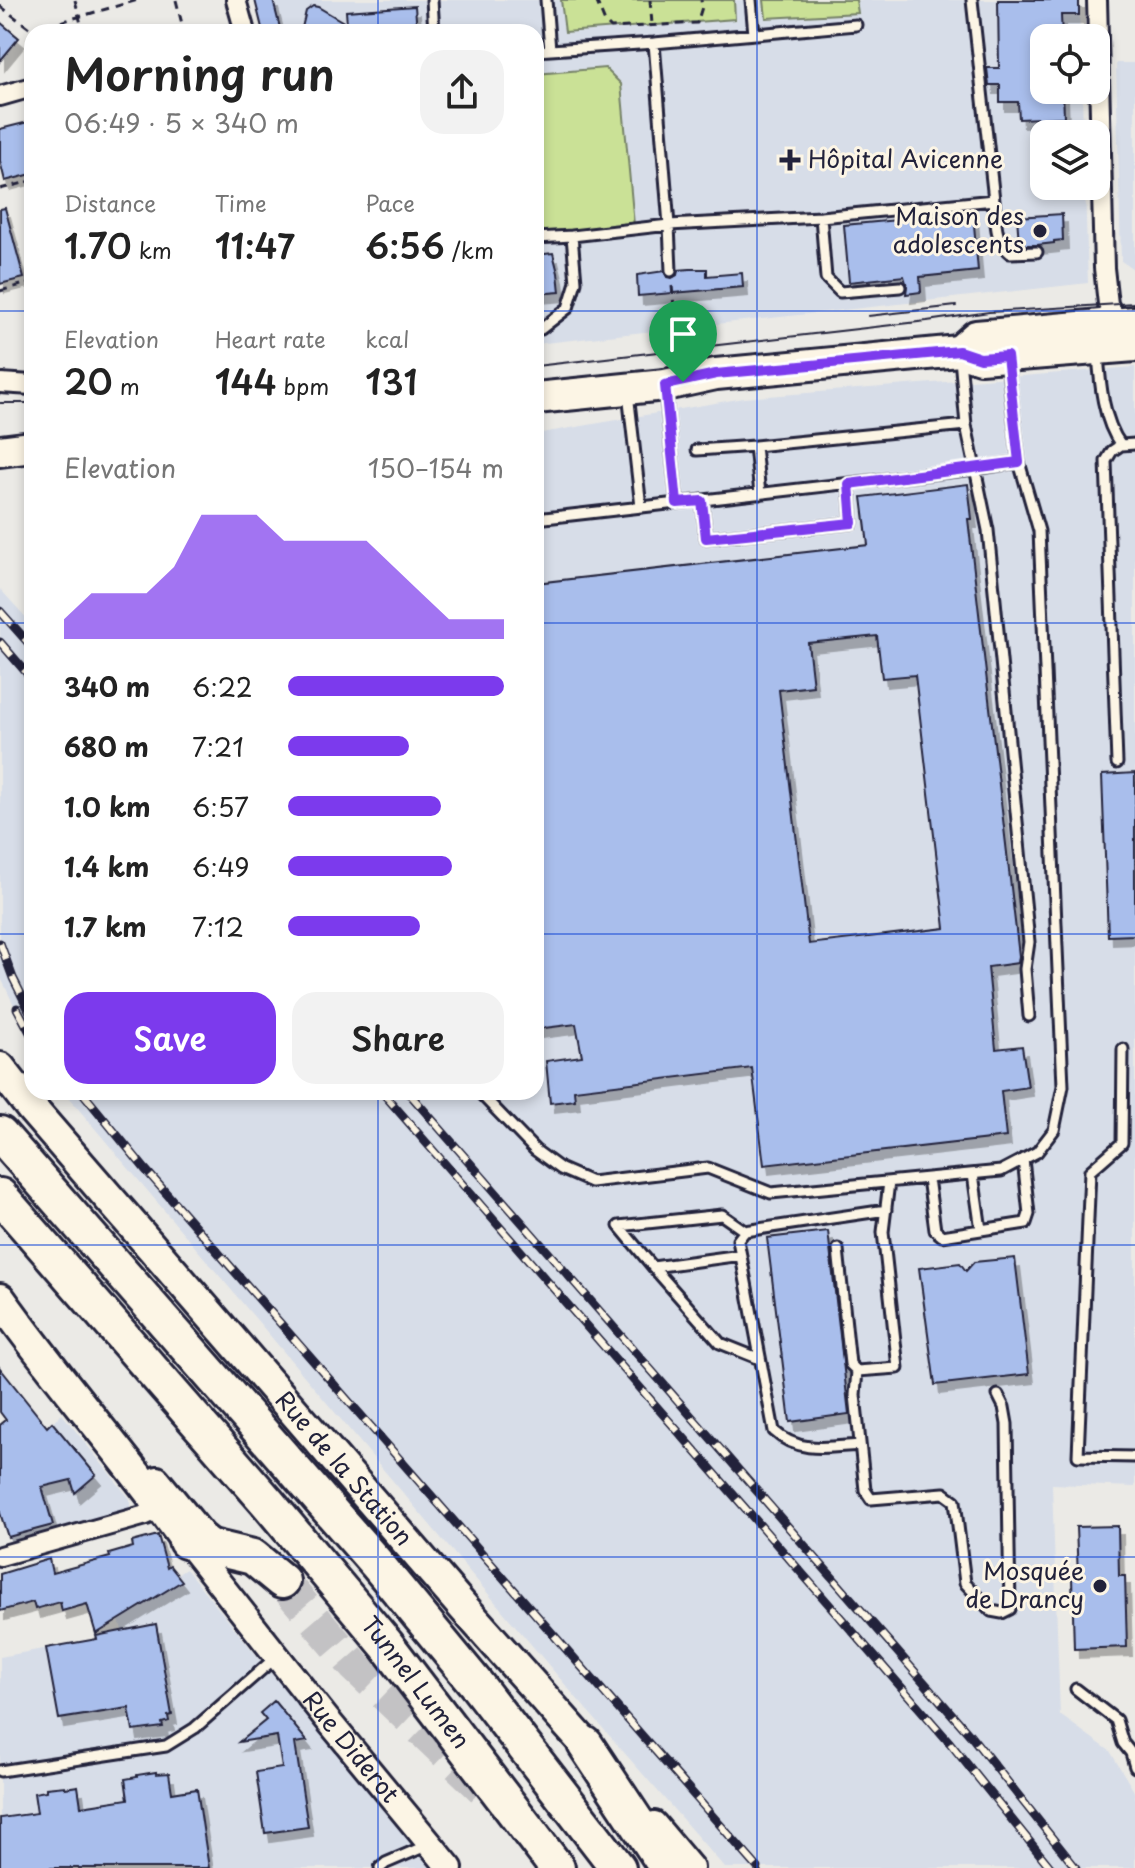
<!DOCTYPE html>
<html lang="en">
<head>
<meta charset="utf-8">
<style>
  :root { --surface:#fff; --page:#f2f2f2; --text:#222; --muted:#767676; --accent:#7c3aed }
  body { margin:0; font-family:"Playpen Sans",sans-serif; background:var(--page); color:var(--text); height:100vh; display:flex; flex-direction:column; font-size:30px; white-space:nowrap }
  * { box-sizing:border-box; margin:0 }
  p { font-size:26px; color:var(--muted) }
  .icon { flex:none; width:44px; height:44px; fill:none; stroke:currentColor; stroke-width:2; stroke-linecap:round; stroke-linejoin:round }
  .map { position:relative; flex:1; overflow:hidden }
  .details { position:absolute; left:24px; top:24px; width:520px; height:1076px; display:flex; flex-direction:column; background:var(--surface); border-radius:24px; box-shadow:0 4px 12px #0003 }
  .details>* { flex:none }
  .controls { position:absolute; left:1030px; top:24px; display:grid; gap:16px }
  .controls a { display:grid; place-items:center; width:80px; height:80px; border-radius:16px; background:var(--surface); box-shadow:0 4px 12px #0003; font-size:40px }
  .pin { position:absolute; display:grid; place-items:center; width:68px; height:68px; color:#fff; margin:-82px -34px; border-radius:50% 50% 50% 0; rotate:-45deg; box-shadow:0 0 8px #0007 }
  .pin .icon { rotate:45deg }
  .round { display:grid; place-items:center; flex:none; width:84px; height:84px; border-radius:24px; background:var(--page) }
  .summary { display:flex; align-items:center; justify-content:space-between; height:136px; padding:0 40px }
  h1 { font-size:44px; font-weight:600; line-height:60px }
  .stats { display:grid; grid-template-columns:repeat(3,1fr); gap:12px; height:136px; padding:8px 40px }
  .stats div { display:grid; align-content:center }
  .stats b { font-size:34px; font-weight:600 }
  .stats small { font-size:22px; font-weight:400 }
  .stats p { font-size:22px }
  .chart { height:224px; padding:16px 40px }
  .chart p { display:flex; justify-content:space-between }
  .chart svg { width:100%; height:144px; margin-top:8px; fill:var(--accent); opacity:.7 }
  .button { display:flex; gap:16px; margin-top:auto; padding:16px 40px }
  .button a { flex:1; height:92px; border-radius:24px; background:var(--accent); color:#fff; font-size:32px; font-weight:600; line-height:92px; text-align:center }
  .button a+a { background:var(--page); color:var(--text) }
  ul { padding:0 40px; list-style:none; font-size:26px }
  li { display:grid; grid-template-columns:128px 96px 1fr; align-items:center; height:60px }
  li i { height:20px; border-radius:10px; background:var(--accent) }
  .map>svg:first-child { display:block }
  .built { fill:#d7dde8 }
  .green { fill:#cae196; stroke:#768268; stroke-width:2 }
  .building { fill:#a9beec; stroke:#22223b; stroke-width:2; fill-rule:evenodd; filter:url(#shadow) }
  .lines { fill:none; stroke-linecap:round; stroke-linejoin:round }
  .motorway-tunnel { stroke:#c3c2c4; stroke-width:34; stroke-dasharray:34 17; stroke-linecap:butt }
  .service-casing { stroke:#22223b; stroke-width:15 }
  .minor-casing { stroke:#22223b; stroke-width:24 }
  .tertiary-casing { stroke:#22223b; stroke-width:30 }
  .primary-casing { stroke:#22223b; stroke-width:36 }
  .motorway-casing { stroke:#22223b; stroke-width:40 }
  .path { stroke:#22223b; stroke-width:3; stroke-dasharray:8 6; stroke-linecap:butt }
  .service { stroke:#fcf5e5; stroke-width:9 }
  .minor { stroke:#fcf5e5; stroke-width:18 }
  .tertiary { stroke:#fcf5e5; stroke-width:24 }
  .primary { stroke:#fcf5e5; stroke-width:30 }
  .motorway { stroke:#fcf5e5; stroke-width:34 }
  .tram { stroke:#22223b; stroke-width:2 }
  .rail-casing { stroke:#22223b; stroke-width:9 }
  .rail { stroke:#fcf5e5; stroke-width:6; stroke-dasharray:18; stroke-linecap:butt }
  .route-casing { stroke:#fff; stroke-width:16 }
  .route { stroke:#7c3aed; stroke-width:10 }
  .grid { fill:none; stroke:#1d4ed8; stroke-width:2; stroke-opacity:0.55 }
  .poi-dot { fill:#22223b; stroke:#fcf5e5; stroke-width:3 }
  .labels { text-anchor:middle; stroke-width:6; stroke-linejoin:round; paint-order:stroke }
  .poi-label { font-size:24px; fill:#22223b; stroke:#fcf5e5; text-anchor:end }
  .street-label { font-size:24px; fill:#22223b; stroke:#fcf5e5 }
</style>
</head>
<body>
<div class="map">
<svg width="1135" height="1868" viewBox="0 0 1135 1868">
  <defs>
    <filter id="shadow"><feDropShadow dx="5" dy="9" stdDeviation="0" flood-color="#0004"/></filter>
  </defs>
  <rect width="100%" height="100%" fill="#ebeae6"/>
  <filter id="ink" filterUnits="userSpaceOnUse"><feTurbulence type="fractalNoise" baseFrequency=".0125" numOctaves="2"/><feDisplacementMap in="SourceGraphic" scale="16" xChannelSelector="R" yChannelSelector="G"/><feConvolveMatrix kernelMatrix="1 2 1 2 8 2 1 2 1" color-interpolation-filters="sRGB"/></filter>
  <g filter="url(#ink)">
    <!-- built -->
    <path class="built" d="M 255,0 L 1079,0 L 1080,38 L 1044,38 L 1044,90 L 1082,90 L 1083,134 L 1044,134 L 1044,186 L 1085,186 L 1088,283 L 536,344 L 536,32 L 263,32 Z
      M 1116,63 L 1135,63 L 1135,270 L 1121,261 Z
      M 1135,367 L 1135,1487 L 1052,1484 L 1060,1715 L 1110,1751 L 1135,1793 L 1135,1868 L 725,1868 L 573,1694 L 64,1092 L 536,1092 L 536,434 L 744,398 Z
      M 0,589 L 32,624 L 32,1043 L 2,980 L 0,980 Z
      M 62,1414 L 130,1499 L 130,1508 L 10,1541 L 0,1506 L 0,1464 Z
      M 186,1569 L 431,1868 L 0,1868 L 0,1657 L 123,1634 L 117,1612 Z"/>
    <!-- green -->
    <path class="green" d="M 561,0 L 734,0 L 735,19 L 565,32 Z
      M 764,0 L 856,0 L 858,13 L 766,18 Z
      M 605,68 L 621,84 L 634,225 L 536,234 L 536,74 Z"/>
    <!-- building -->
    <path class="building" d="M 255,0 L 273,0 L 281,32 L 263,32 Z
      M 998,0 L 1079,0 L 1079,15 L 1061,15 L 1062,38 L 1044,38 L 1044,90 L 1063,90 L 1064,117 L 1019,119 L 1018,102 L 1000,102 L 1000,85 L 989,85 L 987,68 L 999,68 Z
      M 313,6 L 318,7 L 347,24 L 346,11 L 415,6 L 417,32 L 397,32 L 393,29 L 361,32 L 301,32 L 306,11 Z
      M 0,22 L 19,38 L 0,61 Z
      M 32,121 L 32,174 L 5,181 L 0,161 L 0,129 Z
      M 5,208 L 24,278 L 0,284 L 0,209 Z
      M 973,213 L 978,271 L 920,277 L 921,292 L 906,294 L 907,286 L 904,276 L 849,282 L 844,225 Z
      M 1062,214 L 1063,240 L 1054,241 L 1054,243 L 1037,245 L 1024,245 L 1024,243 L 1019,243 L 1017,217 Z
      M 553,253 L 558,273 L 560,292 L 536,294 L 536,255 Z
      M 690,269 L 707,269 L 707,276 L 742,273 L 743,287 L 638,296 L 637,275 L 664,271 L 667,277 L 672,278 L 677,275 L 678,270 Z
      M 968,484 L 972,519 L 968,519 L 1019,956 L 1018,963 L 988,967 L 996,1049 L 1022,1046 L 1028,1087 L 1001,1091 L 1006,1137 L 764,1165 L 752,1068 L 574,1090 L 575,1100 L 550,1103 L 546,1061 L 582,1056 L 576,1024 L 536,1029 L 536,583 L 868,545 L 862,497 ZM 877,636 L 882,678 L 915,675 L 945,928 L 809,944 L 779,690 L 813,686 L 808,643 Z
      M 1135,773 L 1135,935 L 1108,936 L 1102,775 Z
      M 828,1231 L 849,1414 L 790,1422 L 767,1238 Z
      M 1015,1258 L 1029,1374 L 935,1385 L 919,1268 L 960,1263 L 966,1271 L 974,1262 Z
      M 0,1368 L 47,1427 L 52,1422 L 96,1475 L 75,1493 L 71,1480 L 42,1487 L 53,1525 L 8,1537 L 0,1513 L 0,1425 L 6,1420 L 0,1412 Z
      M 1118,1526 L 1119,1576 L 1125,1576 L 1127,1647 L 1074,1649 L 1072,1577 L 1078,1577 L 1076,1527 Z
      M 158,1535 L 167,1568 L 170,1566 L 182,1581 L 96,1634 L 87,1604 L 62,1611 L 60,1602 L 35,1609 L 33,1602 L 0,1611 L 0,1574 L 49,1559 L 52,1573 L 110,1557 L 109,1554 L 133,1547 L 132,1542 Z
      M 156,1624 L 172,1715 L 168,1716 L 169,1721 L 162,1723 L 163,1727 L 133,1731 L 129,1708 L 59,1719 L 46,1648 L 97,1639 L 96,1636 Z
      M 274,1701 L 307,1741 L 295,1743 L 308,1827 L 265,1833 L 256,1772 L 282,1768 L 277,1736 L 239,1742 L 266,1720 L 260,1713 Z
      M 156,1772 L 156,1774 L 169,1773 L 172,1793 L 197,1789 L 209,1868 L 0,1868 L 0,1818 L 37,1813 L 34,1793 L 46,1791 L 46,1788 L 65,1786 L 65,1788 L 78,1786 L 81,1806 L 128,1799 L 125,1779 L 137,1777 L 137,1775 Z"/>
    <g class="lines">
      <!-- motorway-tunnel -->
      <path class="motorway-tunnel" d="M 282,1581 L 355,1666 L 485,1790"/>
      <defs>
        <path id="service" d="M 432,0 L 434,32
          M 546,0 L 550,50
          M 751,0 L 754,34
          M 972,0 L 994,200
          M 654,43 L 669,225 L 671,271
          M 536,51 L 654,43 L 856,25
          M 821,217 L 826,278 L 840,292 L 900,287
          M 572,236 L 669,225 L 821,217 L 994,200 C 996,219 994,241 1010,253 L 1037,252
          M 536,238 L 572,236 L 576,282 L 568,308 L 541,329 L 536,329
          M 1098,354 C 1100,383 1103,421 1121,445 L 1135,444
          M 960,358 L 966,425 L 988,530 L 1029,942 L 1025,969 L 1029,1016
          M 665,388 L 677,503 L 974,469 L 1019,462 L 1007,361
          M 628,393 L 641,507
          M 755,446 L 966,425
          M 697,450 L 755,446 L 760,494
          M 702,501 L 706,538 L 852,523 L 849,484
          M 536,519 L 677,503
          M 1117,763 L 1106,461 L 1112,451 L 1121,445
          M 1123,1049 L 1122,1143 L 1090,1171 L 1078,1456 L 1135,1457
          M 479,1092 L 535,1150 L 561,1169 L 591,1182 L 708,1168 L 771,1193 L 1001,1171 L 1037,1152 L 1054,1130 L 1063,1086 L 1039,531 L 1019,462
          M 973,1174 L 981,1230
          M 928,1178 L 935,1230 L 942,1236 L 1026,1223 L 1029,1214 L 1023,1159
          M 745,1231 L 722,1215 L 619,1226 L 653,1267 L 720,1343 L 760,1359
          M 838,1249 L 850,1364 L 857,1371 L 898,1368 L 883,1232 L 889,1182
          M 653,1267 L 741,1255
          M 857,1371 L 855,1395 L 865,1490 L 871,1499 L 944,1493 L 955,1501 L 965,1583 L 991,1611 L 1002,1613 L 1010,1609 L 1007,1424 L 1004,1407 L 998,1395
          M 860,1445 C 829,1447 799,1454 774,1431 L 738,1240 L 745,1231 L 886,1210
          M 1076,1689 L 1116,1720 L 1123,1743 L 1131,1753 L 1135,1767
          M 0,1771 L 166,1746 L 195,1728 L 275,1658
          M 380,1868 L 386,1863 L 428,1845"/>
        <path id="minor" d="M 236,0 L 245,32
          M 1097,0 L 1104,268 L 1108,304 L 1118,323
          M 0,96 L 32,87
          M 0,383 L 32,385
          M 0,1556 L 146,1515 L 162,1507"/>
        <g id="tertiary">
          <path d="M 157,1479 L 203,1535 L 218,1547"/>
          <path id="s1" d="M 186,1541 L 326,1718 L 450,1868"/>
          <path d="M 654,1824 L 691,1868"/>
        </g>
        <g id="primary">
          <path d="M 959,351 L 976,336 L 1135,322"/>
          <path d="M 536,398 L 665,385 L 716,374 L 959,351 L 980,358 L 1135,346"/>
          <path d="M 0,451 L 32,447"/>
          <path id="s2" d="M 0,1068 L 32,1109 L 464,1608 L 585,1744"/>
          <path d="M 0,1299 C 59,1382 127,1458 186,1541"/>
        </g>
        <g id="motorway">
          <path d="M 0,1134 L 376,1563 L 476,1684 L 618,1868"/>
          <path id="s3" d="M 0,1196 L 268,1503 L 386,1644 L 557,1868"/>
          <path d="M 186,1541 L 253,1557 L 282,1581"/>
          <path d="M 585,1744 L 667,1868"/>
        </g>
      </defs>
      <!-- service casing -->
      <use href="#service" class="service-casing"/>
      <!-- minor casing -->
      <use href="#minor" class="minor-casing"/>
      <!-- tertiary casing -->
      <use href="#tertiary" class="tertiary-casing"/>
      <!-- primary casing -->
      <use href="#primary" class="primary-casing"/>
      <!-- motorway casing -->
      <use href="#motorway" class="motorway-casing"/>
      <!-- path -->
      <path class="path" d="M 75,0 L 83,32
        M 176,0 L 184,32
        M 596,0 L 605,22 L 611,28 L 697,23 L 702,7 L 701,0
        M 650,0 L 652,24
        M 0,6 L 32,30 L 138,0
        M 0,189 L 32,181
        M 672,286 L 679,357
        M 0,291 L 32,282"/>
      <!-- service -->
      <use href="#service" class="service"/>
      <!-- minor -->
      <use href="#minor" class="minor"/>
      <!-- tertiary -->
      <use href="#tertiary" class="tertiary"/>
      <!-- primary -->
      <use href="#primary" class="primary"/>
      <!-- motorway -->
      <use href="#motorway" class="motorway"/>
      <!-- tram -->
      <path class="tram" d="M 868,316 L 956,306
        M 536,366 L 927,321 L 989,312 L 1135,303
        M 0,403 L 32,403"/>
      <defs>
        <path id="rail" d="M 0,611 L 32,647
          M 0,642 L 32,679
          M 0,943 L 13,978 L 32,1016
          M 17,1008 L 32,1036
          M 82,1092 L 145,1169 L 758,1868
          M 382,1092 L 950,1743 L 1051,1868
          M 408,1092 L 971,1736 L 1076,1868"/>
      </defs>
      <!-- rail casing -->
      <use href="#rail" class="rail-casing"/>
      <!-- rail -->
      <use href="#rail" class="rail"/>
    </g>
  </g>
  <g class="lines" filter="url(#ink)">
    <defs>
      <path id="route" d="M 959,351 L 980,358 L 1007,356 L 1019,462 L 849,484 L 852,523 L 706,538 L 702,501 L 677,503 L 665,385 L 716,374 Z"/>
    </defs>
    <!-- route casing -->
    <use href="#route" class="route-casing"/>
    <!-- route -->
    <use href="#route" class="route"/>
  </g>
  <!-- grid -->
  <path class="grid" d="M 378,0 L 378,32M 757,0 L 757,1868M 0,311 L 32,311M 536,311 L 1135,311M 0,623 L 32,623M 536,623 L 1135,623M 0,934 L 32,934M 536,934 L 1135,934M 378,1092 L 378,1868M 0,1245 L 1135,1245M 0,1557 L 1135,1557"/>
  <!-- markers -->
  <g class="poi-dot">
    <path d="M786 148h8v8h8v8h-8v8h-8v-8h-8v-8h8z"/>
    <circle cx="1040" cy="231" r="8"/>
    <circle cx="1100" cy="1586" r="8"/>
  </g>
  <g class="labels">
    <!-- poi labels -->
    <g class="poi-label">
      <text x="808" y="168" text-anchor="start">Hôpital Avicenne</text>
      <text x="1024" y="225">Maison des<tspan x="1024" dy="28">adolescents</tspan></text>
      <text x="1084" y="1580">Mosquée<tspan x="1084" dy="28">de Drancy</tspan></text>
    </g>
    <!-- street labels -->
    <g class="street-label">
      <text dy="8" stroke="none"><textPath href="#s2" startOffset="528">Rue de la Station</textPath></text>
      <text dy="8" stroke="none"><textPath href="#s3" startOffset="640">Tunnel Lumen</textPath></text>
      <text dy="8" stroke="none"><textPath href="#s1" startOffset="264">Rue Diderot</textPath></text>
    </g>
  </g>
</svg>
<div class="controls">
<a><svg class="icon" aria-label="locate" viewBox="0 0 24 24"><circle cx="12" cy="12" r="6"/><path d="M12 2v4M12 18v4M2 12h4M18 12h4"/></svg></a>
<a><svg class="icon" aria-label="layers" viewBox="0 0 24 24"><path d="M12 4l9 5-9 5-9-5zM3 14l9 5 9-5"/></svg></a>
</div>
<div class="pin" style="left:683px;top:382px;background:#1e9e55"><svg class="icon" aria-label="arrive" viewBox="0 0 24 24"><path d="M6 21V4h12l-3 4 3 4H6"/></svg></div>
<section class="details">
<div class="summary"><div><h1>Morning run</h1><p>06:49 · 5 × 340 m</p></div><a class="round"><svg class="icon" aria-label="share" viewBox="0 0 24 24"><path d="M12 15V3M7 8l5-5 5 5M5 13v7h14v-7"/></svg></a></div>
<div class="stats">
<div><p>Distance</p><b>1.70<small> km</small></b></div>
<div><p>Time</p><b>11:47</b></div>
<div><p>Pace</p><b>6:56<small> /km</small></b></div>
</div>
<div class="stats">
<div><p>Elevation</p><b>20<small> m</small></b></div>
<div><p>Heart rate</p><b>144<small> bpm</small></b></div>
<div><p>kcal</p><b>131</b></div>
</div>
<div class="chart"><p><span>Elevation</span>150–154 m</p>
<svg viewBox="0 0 160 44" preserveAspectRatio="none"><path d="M0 44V38L10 30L20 30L30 30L40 22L50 6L60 6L70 6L80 14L90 14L100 14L110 14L120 22L130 30L140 38L150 38L160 38V44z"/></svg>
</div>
<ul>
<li><b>340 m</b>6:22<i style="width:100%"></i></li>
<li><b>680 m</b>7:21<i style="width:56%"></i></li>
<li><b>1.0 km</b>6:57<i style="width:71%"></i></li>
<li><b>1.4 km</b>6:49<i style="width:76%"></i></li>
<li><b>1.7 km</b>7:12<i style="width:61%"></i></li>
</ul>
<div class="button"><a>Save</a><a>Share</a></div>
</section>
</div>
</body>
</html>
